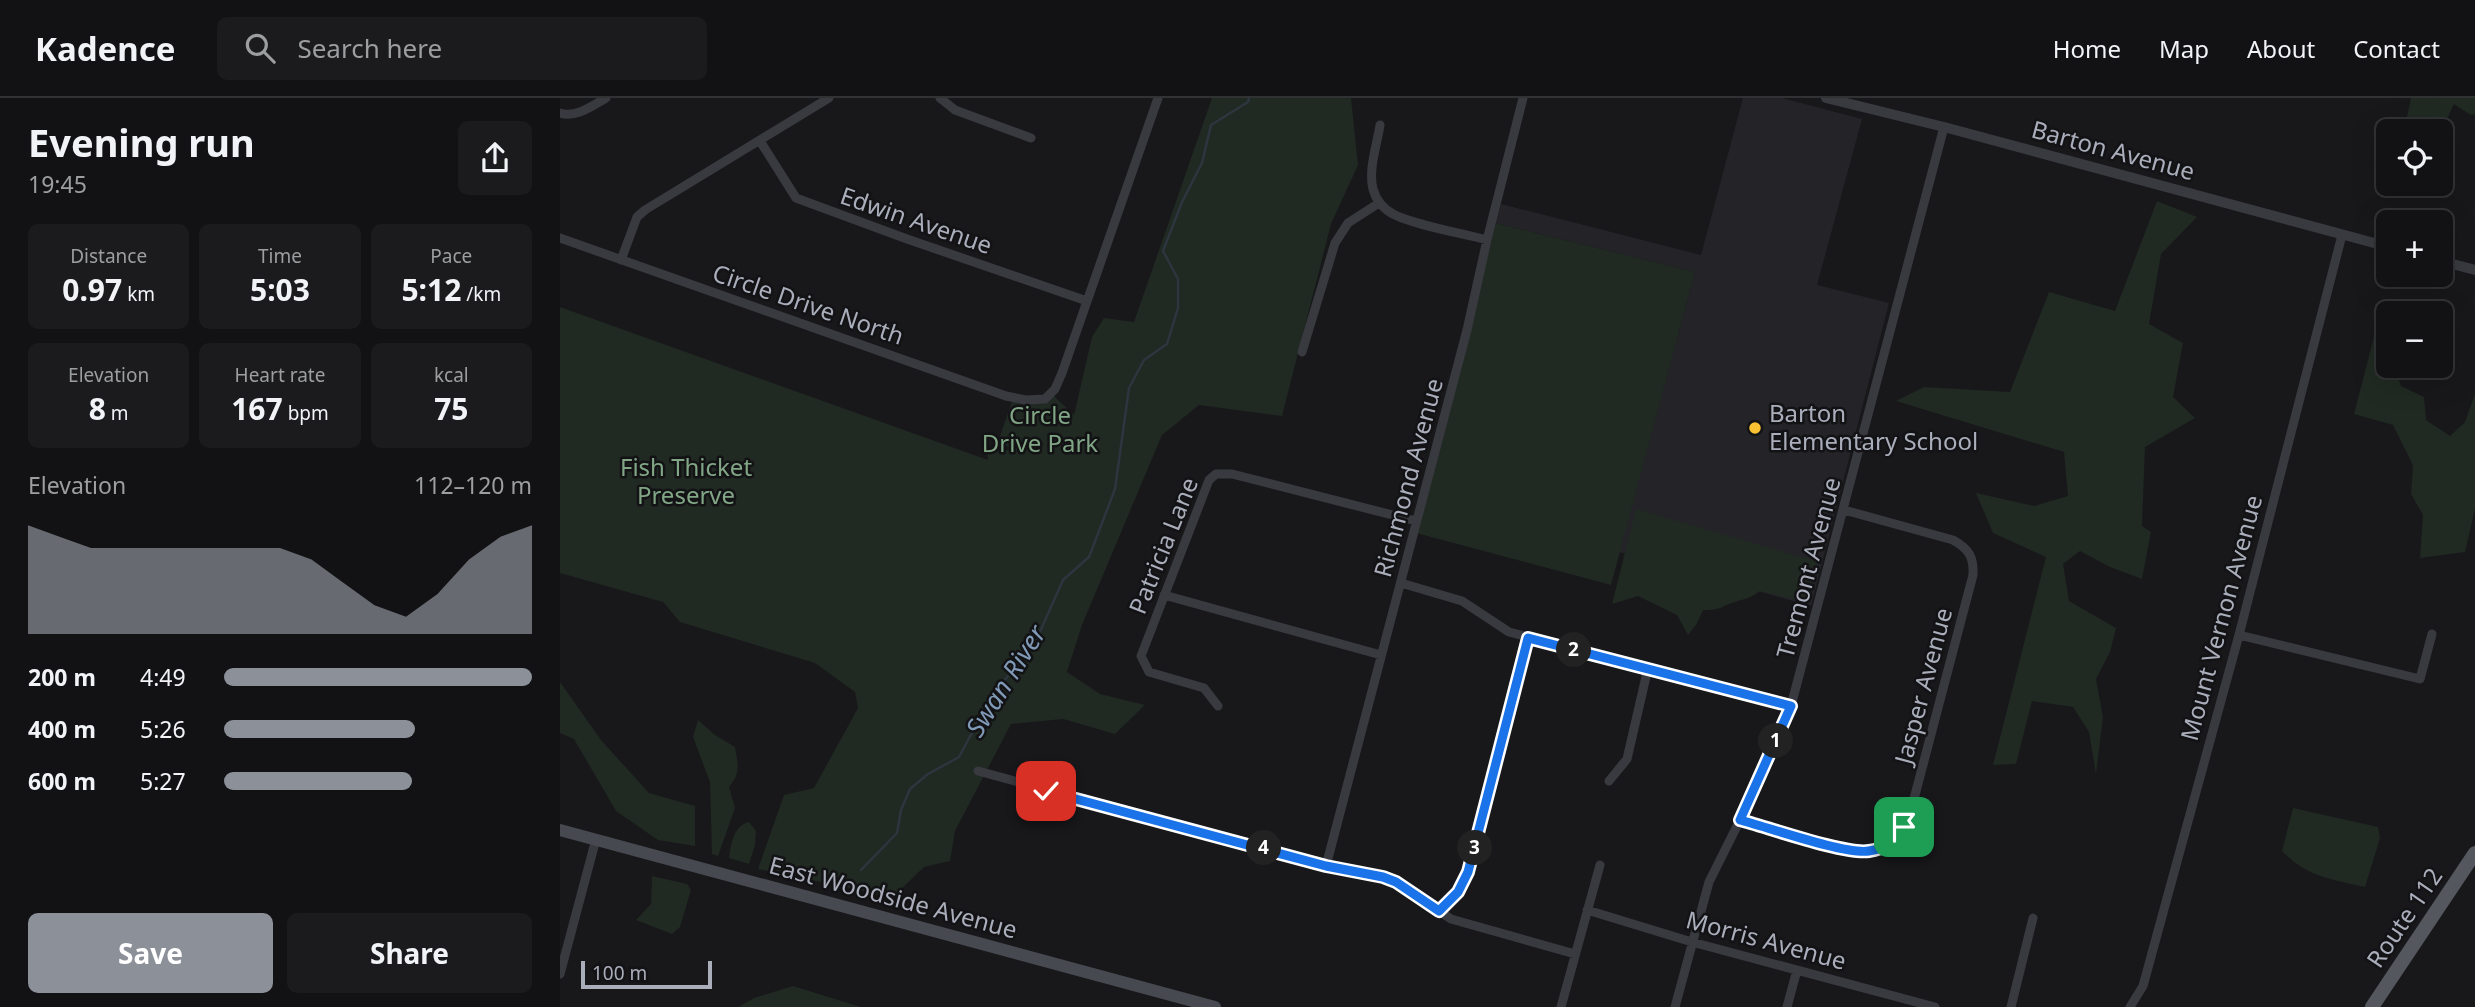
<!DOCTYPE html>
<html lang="en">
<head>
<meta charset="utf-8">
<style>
  :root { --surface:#121214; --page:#1b1b1d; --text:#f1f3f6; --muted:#9c9ea0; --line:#313234; --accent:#8c9099 }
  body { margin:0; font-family:"Noto Sans",sans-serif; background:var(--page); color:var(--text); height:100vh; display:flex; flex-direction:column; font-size:26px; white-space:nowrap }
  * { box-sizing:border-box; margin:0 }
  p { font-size:23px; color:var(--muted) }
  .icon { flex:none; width:38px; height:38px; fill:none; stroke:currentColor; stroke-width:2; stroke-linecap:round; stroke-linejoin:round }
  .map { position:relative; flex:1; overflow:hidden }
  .side { display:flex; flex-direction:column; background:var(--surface); width:560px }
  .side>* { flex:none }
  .tools { position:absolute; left:1816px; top:21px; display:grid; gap:14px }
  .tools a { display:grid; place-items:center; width:77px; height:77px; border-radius:10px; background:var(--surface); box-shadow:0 7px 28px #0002,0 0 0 2px var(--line); font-size:35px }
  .scale { position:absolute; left:21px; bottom:18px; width:131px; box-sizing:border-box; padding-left:7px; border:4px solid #aaaebb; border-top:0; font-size:19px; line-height:24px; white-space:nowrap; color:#aaaebb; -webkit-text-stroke:5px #131316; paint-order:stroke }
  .pin { position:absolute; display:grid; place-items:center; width:60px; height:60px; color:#fff; margin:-30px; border-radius:14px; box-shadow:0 4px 10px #0006 }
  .km { position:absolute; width:35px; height:35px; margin:-18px; border-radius:50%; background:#222; color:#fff; font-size:19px; line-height:35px; text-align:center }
  .round { display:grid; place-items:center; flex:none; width:74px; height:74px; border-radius:10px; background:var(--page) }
  .overview { display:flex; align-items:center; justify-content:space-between; height:119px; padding:0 28px }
  h1 { font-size:38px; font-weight:700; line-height:52px }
  .stats { display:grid; grid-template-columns:repeat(3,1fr); gap:10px; height:119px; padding:7px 28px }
  .stats div { display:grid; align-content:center; border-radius:10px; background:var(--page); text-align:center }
  .stats b { font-size:30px; font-weight:700 }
  .stats small { font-size:19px; font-weight:400 }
  .stats p { font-size:19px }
  .chart { height:196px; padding:14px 28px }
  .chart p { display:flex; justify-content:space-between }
  .chart svg { width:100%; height:126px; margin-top:7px; fill:var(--accent); opacity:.7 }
  .button { display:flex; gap:14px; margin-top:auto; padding:14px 28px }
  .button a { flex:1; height:80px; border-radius:10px; background:var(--accent); color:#fff; font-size:28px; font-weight:700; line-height:80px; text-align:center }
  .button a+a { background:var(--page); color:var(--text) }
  ul { padding:0 28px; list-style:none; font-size:23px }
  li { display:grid; grid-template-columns:112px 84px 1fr; align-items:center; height:52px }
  li i { height:18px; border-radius:9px; background:var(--accent) }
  header { display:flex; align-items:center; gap:42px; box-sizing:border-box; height:98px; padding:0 35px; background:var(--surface); border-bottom:2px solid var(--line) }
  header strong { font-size:33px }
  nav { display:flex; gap:38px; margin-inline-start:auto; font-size:24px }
  .search { width:490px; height:63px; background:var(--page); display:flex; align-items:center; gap:18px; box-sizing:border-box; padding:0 24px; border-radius:10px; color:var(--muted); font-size:26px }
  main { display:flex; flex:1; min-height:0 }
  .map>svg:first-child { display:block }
  .built { fill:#242428 }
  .green { fill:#202922 }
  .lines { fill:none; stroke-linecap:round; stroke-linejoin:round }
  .stream { stroke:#2d363f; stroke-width:2.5 }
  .minor { stroke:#393a40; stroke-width:9 }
  .tertiary { stroke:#393a40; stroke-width:10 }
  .secondary { stroke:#474950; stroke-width:12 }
  .primary { stroke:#55575f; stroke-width:14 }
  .route-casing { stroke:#fff; stroke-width:14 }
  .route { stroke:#1a73e8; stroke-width:9 }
  .poi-dot { fill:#f9c232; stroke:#131316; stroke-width:2.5 }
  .labels { text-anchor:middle; stroke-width:5; stroke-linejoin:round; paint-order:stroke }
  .street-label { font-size:24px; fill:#aaaebb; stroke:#131316 }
  .poi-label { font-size:24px; fill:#aaaebb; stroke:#131316; text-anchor:start }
  .park-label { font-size:24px; fill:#81a685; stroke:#131316 }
  .water-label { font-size:26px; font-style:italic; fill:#809ab7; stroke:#131316 }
</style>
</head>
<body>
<header>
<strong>Kadence</strong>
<div class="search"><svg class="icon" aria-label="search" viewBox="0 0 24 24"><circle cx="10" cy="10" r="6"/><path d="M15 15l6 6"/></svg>Search here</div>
<nav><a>Home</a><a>Map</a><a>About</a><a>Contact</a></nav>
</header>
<main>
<section class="side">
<div class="overview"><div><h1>Evening run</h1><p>19:45</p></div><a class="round"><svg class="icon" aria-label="share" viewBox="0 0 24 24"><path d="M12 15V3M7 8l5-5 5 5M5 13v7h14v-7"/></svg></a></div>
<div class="stats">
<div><p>Distance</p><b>0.97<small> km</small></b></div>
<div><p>Time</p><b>5:03</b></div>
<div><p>Pace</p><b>5:12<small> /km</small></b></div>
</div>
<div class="stats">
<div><p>Elevation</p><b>8<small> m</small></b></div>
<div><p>Heart rate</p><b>167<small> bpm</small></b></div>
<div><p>kcal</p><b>75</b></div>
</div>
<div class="chart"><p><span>Elevation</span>112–120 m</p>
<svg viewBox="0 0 160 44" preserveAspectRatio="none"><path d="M0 44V6L10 10L20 14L30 14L40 14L50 14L60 14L70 14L80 14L90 18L100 26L110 34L120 38L130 30L140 18L150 10L160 6V44z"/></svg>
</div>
<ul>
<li><b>200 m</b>4:49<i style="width:100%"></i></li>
<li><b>400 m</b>5:26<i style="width:62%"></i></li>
<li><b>600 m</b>5:27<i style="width:61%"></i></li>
</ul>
<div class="button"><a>Save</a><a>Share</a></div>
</section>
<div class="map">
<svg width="1915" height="909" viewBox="0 0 1915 909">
  <rect width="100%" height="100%" fill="#18181b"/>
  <!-- built -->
  <path class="built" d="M 1183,0 L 1222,0 L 1302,21 L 1257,187 L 1329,205 L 1251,508 L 1059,454 L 1135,174 L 936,125 L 941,106 L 1141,157 Z"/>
  <!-- green -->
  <path class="green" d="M 652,0 L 791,0 L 798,67 L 771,126 L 722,318 L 639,307 L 602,337 L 522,527 L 507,574 L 540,596 L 585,607 L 555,636 L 503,621 L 451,626 L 395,733 L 390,763 L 364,769 L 333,799 L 198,771 L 224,697 L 254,690 L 298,610 L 295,594 L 255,565 L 120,524 L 103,504 L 0,475 L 0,209 L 428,362 L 427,354 L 451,352 L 461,355 L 438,344 L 452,303 L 494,298 L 514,317 L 532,239 L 544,220 L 574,224 Z
    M 1851,0 L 1915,0 L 1915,16 L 1911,17 L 1894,6 L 1881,34 L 1844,33 Z
    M 1597,103 L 1637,119 L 1601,156 L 1589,226 L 1623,245 L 1613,299 L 1635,320 L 1585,349 L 1582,428 L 1591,434 L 1582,481 L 1550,469 L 1520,453 L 1503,466 L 1509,503 L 1556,530 L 1550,554 L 1536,581 L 1543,619 L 1536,676 L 1529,634 L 1513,609 L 1472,603 L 1456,666 L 1433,667 L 1486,459 L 1433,435 L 1416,395 L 1474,408 L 1508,398 L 1504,354 L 1336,303 L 1364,289 L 1450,294 L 1489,194 L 1555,213 Z
    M 936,125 L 1135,174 L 1051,487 L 856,435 Z
    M 1815,235 L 1828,249 L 1829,268 L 1834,268 L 1841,288 L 1864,299 L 1866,322 L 1890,338 L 1905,324 L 1915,296 L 1915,411 L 1905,454 L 1860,460 L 1863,417 L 1851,396 L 1853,367 L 1833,327 L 1794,316 Z
    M 1076,411 L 1259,464 L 1245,504 L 1200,493 C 1187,502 1186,500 1172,505 C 1157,510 1162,512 1143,512 L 1136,527 L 1128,537 L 1117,517 L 1078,498 L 1052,506 Z
    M 0,584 L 41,642 L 89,695 L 135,708 L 135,748 L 98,742 L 56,713 L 14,641 L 0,635 Z
    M 138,622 L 155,637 L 175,649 C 178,667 181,675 169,689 L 175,710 L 158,758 L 152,756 L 150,684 L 133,639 Z
    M 1733,710 L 1818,729 L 1820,740 L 1805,789 C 1771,781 1747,779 1722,753 Z
    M 189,724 L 196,733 L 195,747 L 189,766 L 169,760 C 171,746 173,728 189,724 Z
    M 92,778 L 127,786 L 131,792 L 120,829 L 112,836 L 76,822 L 91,806 Z
    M 233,888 L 301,909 L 178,909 L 194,900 Z"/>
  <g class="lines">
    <!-- stream -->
    <path class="stream" d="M 301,772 L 337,735 L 341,712 L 350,691 L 368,676 L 399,659 L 431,599 L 475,545 L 503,482 L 529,459 L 555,391 L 569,290 L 584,262 L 607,246 L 618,210 L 618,181 L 603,153 L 622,104 L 642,65 L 651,27 L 688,4 L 689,0"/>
    <!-- minor -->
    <path class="minor" d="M 380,0 L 395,12 L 471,40
      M 0,15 C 16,20 32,8 46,0
      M 820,27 C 817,47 808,72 813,91 C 816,102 824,111 833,116 C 854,127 901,135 927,142
      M 200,43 L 236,100 L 347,141 L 527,203
      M 0,140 L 446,298 L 466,302 L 485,301 L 495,291 L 502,275 L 598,0
      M 61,162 L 77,119 L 85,112 L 269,0
      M 742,254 L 775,145 L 788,125 L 819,105
      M 841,485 L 902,503 L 949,534 L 1231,608
      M 604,497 L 821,557
      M 1679,537 L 1860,581 L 1872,536
      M 658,608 L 644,590 L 589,574 L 581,558 L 649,382 L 656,376 L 672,376 L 856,423
      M 418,673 L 766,768 L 823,779 L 836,784 L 891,821 L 1015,856
      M 1049,683 L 1067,661 L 1088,570
      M 1180,722 L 1289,752 L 1308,754 L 1335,742 L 1350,716 L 1413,477 C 1414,459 1409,451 1393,442 L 1284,412
      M 766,768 L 907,232 L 927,142 L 963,0
      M 1027,812 L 1132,844 L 1375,909
      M 879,813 L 897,794 L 908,774 L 968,540
      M 0,876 L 36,741
      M 1001,909 L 1040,767
      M 1115,909 L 1149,784 L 1180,722 L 1231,608 L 1384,29
      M 1227,909 L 1237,872
      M 1451,909 L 1473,820
      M 1570,909 L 1583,888 L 1679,537 L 1782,137"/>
    <!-- tertiary -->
    <path class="tertiary" d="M 1266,0 L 1384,29 L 1829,149
      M 1881,163 L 1915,172"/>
    <!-- secondary -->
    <path class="secondary" d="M 0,732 L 655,909"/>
    <!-- primary -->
    <path class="primary" d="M 1812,909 L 1915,755"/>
  </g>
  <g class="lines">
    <defs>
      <path id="route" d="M 486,693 L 766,768 L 823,779 L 836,784 L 879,813 L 898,794 L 908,774 L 968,540 L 1231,608 L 1180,722 C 1207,729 1286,757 1309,753 C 1325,751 1335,742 1344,729"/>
    </defs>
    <!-- route casing -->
    <use href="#route" class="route-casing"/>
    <!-- route -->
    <use href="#route" class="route"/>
  </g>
  <!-- markers -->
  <circle class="poi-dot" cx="1195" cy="330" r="7"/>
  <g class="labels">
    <!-- street labels -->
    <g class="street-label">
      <text transform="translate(1553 53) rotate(15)" y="8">Barton Avenue</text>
      <text transform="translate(356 123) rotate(19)" y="8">Edwin Avenue</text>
      <text transform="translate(248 207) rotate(19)" y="8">Circle Drive North</text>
      <text transform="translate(849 380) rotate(-75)" y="8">Richmond Avenue</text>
      <text transform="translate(604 448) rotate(-68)" y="8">Patricia Lane</text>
      <text transform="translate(1249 470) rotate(-75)" y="8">Tremont Avenue</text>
      <text transform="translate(1662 520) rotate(-75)" y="8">Mount Vernon Avenue</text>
      <text transform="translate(1364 588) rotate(-75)" y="8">Jasper Avenue</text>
      <text transform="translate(333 800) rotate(15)" y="8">East Woodside Avenue</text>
      <text transform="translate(1845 820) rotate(-56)" y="8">Route 112</text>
      <text transform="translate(1206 843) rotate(15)" y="8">Morris Avenue</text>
    </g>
    <!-- poi labels -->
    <g class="poi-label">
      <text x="1209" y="324">Barton<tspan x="1209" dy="28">Elementary School</tspan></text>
    </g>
    <!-- park labels -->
    <g class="park-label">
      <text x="480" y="326">Circle<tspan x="480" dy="28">Drive Park</tspan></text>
      <text x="126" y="378">Fish Thicket<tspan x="126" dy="28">Preserve</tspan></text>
    </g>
    <!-- water labels -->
    <g class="water-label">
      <text transform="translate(446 583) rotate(-58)" y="9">Swan River</text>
    </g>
  </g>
</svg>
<div class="tools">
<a><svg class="icon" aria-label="locate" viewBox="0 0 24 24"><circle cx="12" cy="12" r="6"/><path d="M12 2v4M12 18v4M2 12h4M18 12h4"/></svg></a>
<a>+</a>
<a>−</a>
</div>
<div class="scale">100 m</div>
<div class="pin" style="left:1344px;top:729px;background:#1e9e55"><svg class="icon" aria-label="arrive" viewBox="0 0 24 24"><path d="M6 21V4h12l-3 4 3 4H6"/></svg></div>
<div class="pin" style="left:486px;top:693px;background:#d93025"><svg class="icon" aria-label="check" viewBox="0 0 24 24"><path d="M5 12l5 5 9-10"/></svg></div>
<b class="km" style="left:1216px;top:643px">1</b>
<b class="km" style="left:1014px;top:552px">2</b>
<b class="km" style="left:915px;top:750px">3</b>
<b class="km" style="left:704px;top:750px">4</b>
</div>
</main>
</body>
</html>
